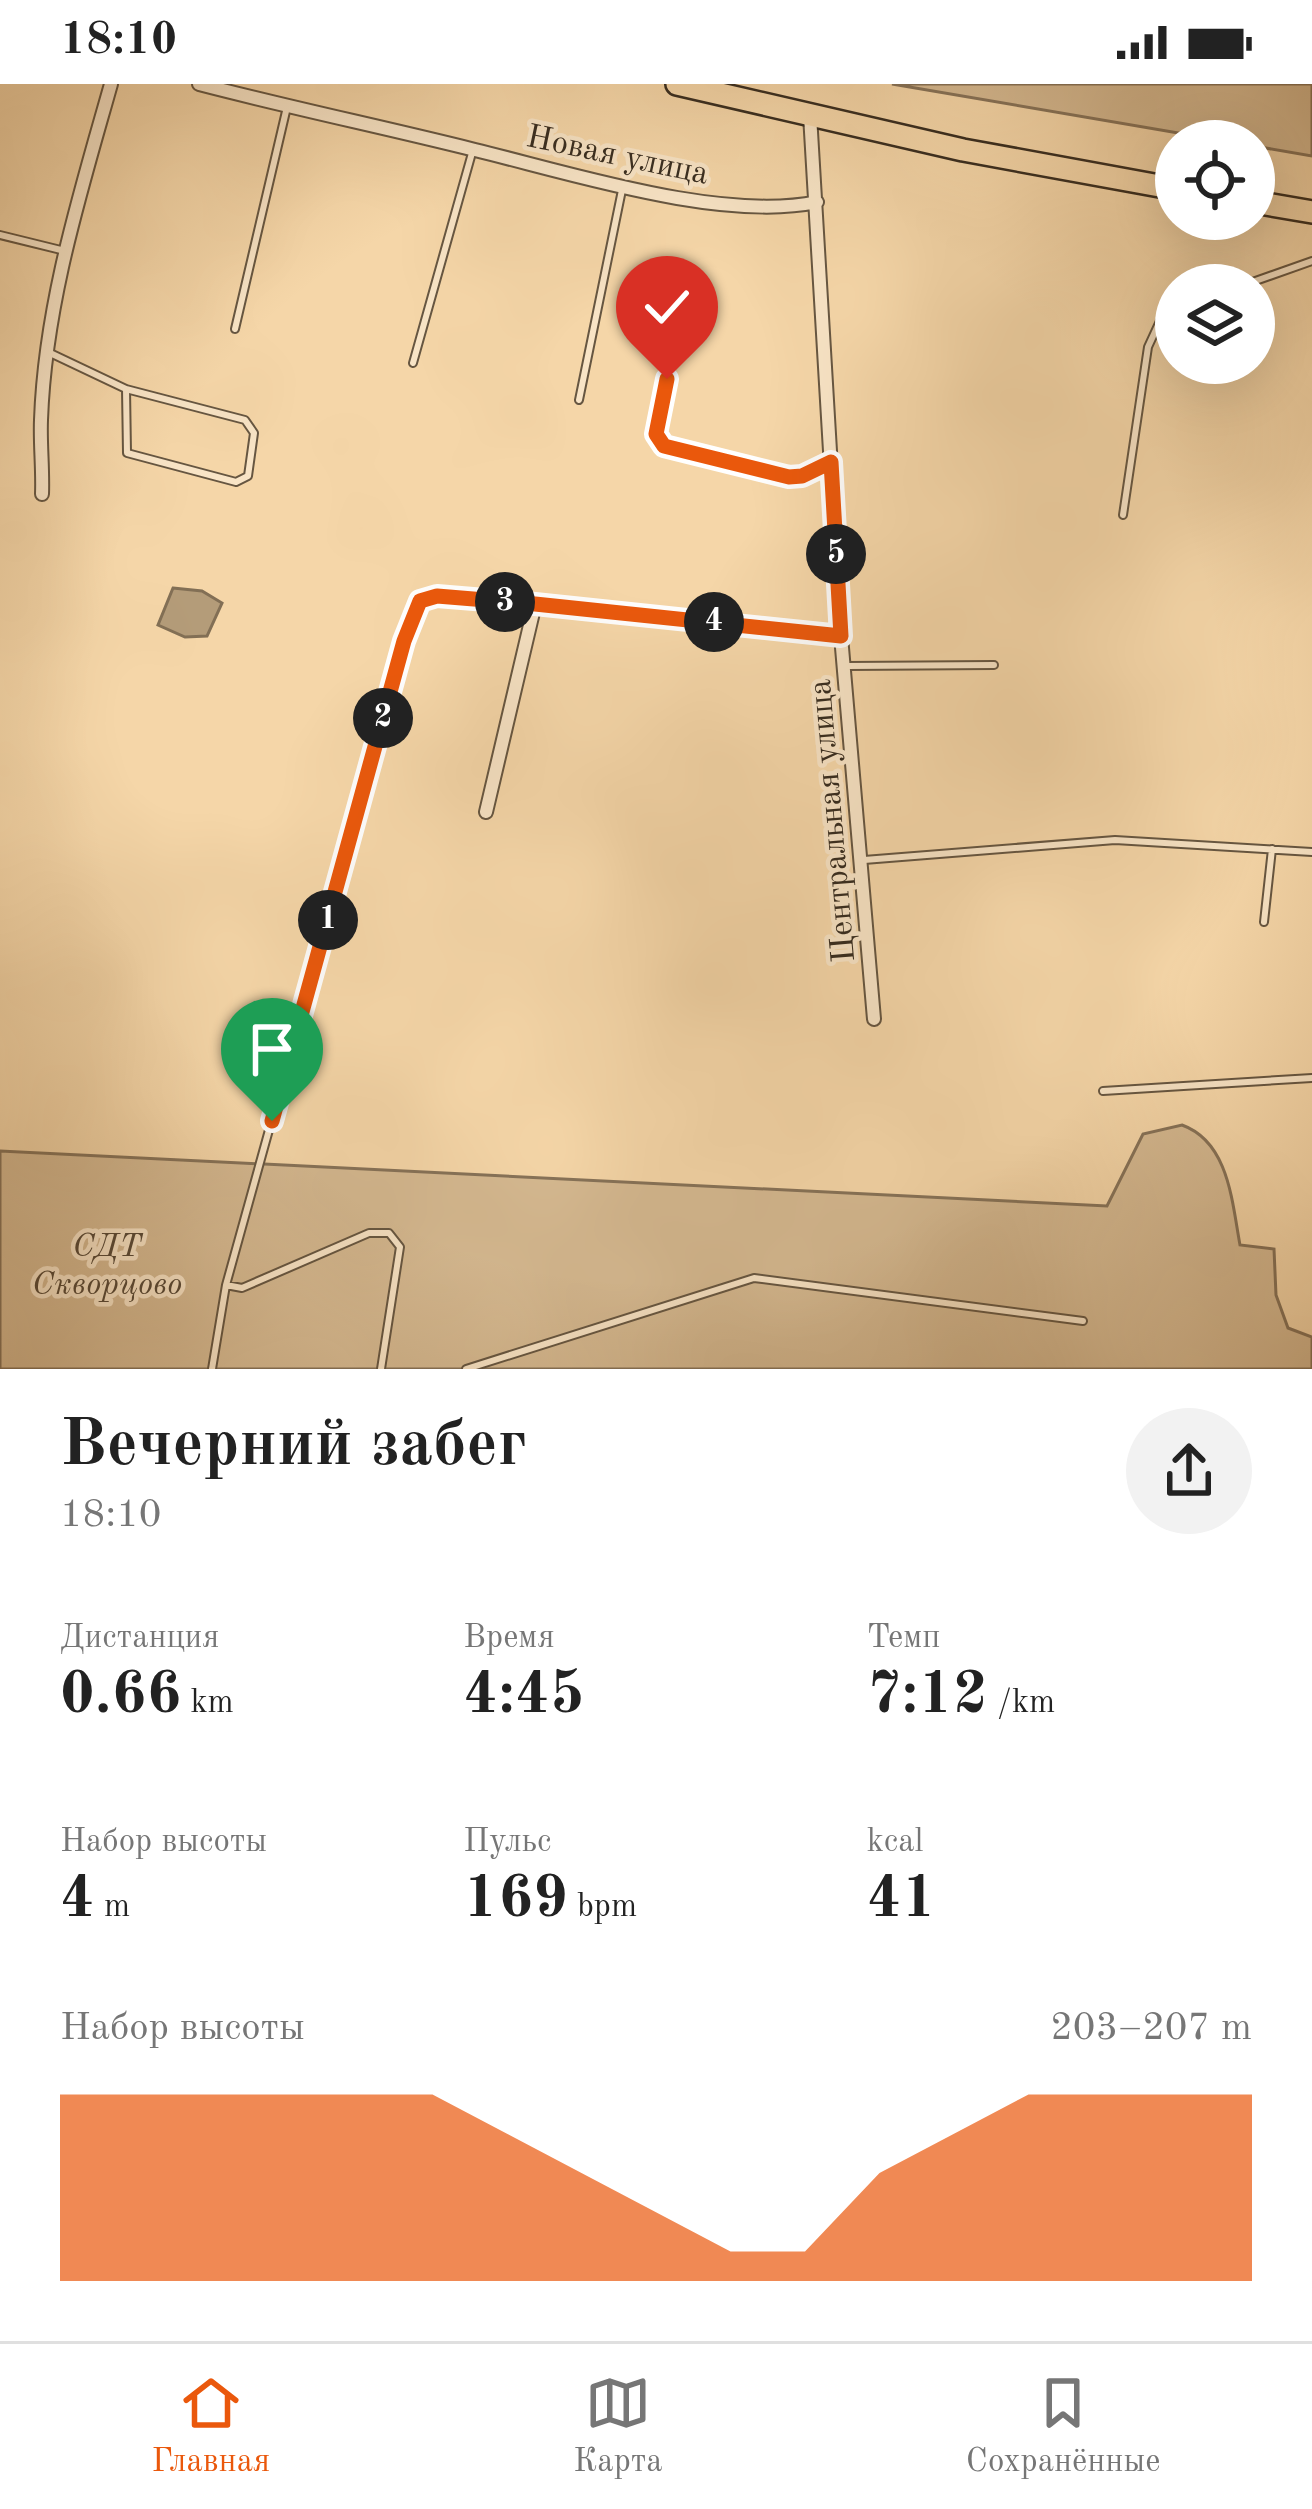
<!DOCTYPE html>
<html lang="ru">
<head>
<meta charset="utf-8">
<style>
  :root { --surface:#fff; --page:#f2f2f2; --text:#222; --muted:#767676; --line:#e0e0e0; --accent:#ea580c }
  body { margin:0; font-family:"Old Standard TT",serif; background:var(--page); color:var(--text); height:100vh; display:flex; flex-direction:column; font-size:45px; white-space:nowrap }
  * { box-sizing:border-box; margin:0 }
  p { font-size:39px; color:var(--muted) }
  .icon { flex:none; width:66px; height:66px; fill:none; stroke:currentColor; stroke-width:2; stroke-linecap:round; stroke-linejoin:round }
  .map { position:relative; height:1285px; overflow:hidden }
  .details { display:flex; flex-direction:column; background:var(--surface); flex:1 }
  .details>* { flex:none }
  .buttons { position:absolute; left:1155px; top:36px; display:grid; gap:24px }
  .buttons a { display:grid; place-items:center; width:120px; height:120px; border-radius:50%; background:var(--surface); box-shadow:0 12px 48px #0002; font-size:60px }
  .pin { position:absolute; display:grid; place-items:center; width:102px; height:102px; color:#fff; margin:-123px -51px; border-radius:50% 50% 50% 0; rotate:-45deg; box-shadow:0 0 12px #0007 }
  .pin .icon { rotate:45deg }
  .km { position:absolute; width:60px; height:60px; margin:-30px; border-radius:50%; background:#222; color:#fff; font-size:33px; line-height:60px; text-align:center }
  .round { display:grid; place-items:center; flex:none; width:126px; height:126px; border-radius:63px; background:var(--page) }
  .head { display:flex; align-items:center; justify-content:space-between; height:204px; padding:0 60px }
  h1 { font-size:66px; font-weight:700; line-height:90px }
  .figures { display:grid; grid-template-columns:repeat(3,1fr); gap:18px; height:204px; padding:12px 60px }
  .figures div { display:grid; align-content:center }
  .figures b { font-size:60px; font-weight:700 }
  .figures small { font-size:33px; font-weight:400 }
  .figures p { font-size:33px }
  .chart { height:336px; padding:24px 60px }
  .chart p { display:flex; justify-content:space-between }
  .chart svg { width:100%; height:216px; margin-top:12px; fill:var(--accent); opacity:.7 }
  .status { display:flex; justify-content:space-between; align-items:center; height:84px; padding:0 60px; background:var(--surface); direction:ltr }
  .status svg { height:33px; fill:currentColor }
  .tab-bar { display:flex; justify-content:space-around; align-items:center; height:168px; border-top:3px solid var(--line); background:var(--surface); font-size:33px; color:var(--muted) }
  .tab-bar a { display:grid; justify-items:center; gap:6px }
  .tab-bar .active { color:var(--accent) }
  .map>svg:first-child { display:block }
  .green { fill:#d5b991; stroke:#867258; stroke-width:3 }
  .water { fill:#b49c79; stroke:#826f55; stroke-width:3 }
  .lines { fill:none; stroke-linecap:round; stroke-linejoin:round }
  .lane-casing { stroke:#665641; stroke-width:10 }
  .street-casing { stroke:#665641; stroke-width:16 }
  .highway-casing { stroke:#372c1f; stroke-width:26 }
  .lane { stroke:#f8e4c6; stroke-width:6 }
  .street { stroke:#f8e4c6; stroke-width:12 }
  .highway { stroke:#f5d6a8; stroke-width:21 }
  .route-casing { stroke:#fff; stroke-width:24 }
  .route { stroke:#ea580c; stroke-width:15 }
  .labels { text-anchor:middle; stroke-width:9; stroke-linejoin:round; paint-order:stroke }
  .street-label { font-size:33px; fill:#372c1f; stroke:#f8e4c6 }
  .park-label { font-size:33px; font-style:italic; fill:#574836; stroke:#f8e4c6 }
</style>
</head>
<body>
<div class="status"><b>18:10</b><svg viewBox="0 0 49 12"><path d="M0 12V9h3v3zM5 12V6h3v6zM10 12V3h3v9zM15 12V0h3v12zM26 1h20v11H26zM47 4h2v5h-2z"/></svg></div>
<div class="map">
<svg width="1312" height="1285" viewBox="0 0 1312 1285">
  <rect width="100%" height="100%" fill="#f5d6a8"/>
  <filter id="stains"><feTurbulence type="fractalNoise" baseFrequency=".00167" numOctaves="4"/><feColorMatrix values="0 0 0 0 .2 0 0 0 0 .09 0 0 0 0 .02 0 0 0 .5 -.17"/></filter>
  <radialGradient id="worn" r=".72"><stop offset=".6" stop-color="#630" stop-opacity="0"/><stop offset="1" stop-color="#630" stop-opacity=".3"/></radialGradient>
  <!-- green -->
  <path class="green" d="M 892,0 L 1312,0 L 1312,72 L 1254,62 L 1254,57 L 1225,57 Z
    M 1182,1041 C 1229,1058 1232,1118 1240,1161 L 1274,1165 L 1276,1211 L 1288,1244 L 1312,1253 L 1312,1285 L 0,1285 L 0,1067 L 1107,1122 L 1143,1050 Z"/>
  <!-- water -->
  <path class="water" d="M 173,504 L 202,507 L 222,519 L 207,552 L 185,553 L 158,541 Z"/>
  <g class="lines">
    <defs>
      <path id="lane" d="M 0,151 L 65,167
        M 1244,201 L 1312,177
        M 235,245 L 287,23
        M 48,268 L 126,305 L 245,336 L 254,349 L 248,392 L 236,398 L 127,369 L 126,305
        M 413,279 L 472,69
        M 666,295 L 656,349 L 664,362 L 789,393 L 802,392 L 827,380
        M 579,316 L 622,106
        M 1123,431 L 1148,263 L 1160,237 L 1176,227
        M 847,582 L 994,581
        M 864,776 L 1115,756 L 1312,768
        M 1264,838 L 1272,765
        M 1103,1007 L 1312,994
        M 226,1201 L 242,1204 L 369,1149 L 389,1149 L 400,1163 L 381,1285
        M 212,1285 L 226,1201 L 317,873
        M 466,1285 L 754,1194 L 1083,1237"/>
      <path id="street" d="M 199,0 C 291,24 383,43 475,66 C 570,89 722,138 817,118
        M 810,31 L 841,552 L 874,935
        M 42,410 C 43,385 40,360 41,336 C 45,221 80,110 111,0
        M 486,728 L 535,520
        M 317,873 L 403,557 L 420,517 L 437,512 L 535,520 L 841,552"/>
      <path id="highway" d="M 677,0 L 963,66 L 1176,105
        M 1254,118 L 1312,128"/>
    </defs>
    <!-- lane casing -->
    <use href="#lane" class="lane-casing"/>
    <!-- street casing -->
    <use href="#street" class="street-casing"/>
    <!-- highway casing -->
    <use href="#highway" class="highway-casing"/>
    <!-- lane -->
    <use href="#lane" class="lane"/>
    <!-- street -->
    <use href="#street" class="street"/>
    <!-- highway -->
    <use href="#highway" class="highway"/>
  </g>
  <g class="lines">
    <defs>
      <path id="route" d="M 272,1037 L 404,557 L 420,517 L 437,512 L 535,520 L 841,552 L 831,378 L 802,392 L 789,393 L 664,362 L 656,350 L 667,295"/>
    </defs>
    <!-- route casing -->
    <use href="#route" class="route-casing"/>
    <!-- route -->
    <use href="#route" class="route"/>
  </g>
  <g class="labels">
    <!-- street labels -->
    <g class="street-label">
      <text transform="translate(618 69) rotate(12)" y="12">Новая улица</text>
      <text transform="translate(830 737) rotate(-95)" y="12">Центральная улица</text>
    </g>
    <!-- park labels -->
    <g class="park-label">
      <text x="107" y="1172">СДТ<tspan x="107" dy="38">Скворцово</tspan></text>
    </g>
  </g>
  <rect width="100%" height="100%" filter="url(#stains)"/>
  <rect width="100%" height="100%" fill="url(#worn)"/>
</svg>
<div class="buttons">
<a><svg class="icon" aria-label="locate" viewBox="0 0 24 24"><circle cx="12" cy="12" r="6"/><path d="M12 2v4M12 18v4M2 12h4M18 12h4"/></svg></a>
<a><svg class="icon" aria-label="layers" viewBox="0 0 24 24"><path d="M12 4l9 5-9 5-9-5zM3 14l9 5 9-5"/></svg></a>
</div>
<div class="pin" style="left:272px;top:1037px;background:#1e9e55"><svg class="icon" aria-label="arrive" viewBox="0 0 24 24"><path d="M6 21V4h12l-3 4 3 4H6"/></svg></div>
<div class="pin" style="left:667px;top:295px;background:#d93025"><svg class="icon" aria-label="check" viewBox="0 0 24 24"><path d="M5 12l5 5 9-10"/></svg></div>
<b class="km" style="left:328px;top:836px">1</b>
<b class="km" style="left:383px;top:634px">2</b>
<b class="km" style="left:505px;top:518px">3</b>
<b class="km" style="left:714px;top:538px">4</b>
<b class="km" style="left:836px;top:470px">5</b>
</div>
<section class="details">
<div class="head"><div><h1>Вечерний забег</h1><p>18:10</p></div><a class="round"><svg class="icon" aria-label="share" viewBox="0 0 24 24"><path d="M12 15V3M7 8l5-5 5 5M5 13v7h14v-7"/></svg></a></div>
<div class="figures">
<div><p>Дистанция</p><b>0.66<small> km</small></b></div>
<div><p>Время</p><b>4:45</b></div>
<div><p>Темп</p><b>7:12<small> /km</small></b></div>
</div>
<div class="figures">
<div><p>Набор высоты</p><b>4<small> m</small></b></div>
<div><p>Пульс</p><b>169<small> bpm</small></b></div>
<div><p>kcal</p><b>41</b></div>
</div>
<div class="chart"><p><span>Набор высоты</span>203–207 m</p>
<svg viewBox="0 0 160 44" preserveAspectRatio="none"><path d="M0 44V6L10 6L20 6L30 6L40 6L50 6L60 14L70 22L80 30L90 38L100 38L110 22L120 14L130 6L140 6L150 6L160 6V44z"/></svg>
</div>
</section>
<nav class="tab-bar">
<a class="active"><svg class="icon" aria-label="home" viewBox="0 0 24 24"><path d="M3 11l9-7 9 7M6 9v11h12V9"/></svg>Главная</a>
<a><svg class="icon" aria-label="map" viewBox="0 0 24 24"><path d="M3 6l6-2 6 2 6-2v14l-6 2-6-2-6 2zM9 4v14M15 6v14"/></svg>Карта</a>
<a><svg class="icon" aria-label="saved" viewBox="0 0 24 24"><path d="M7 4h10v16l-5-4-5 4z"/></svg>Сохранённые</a>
</nav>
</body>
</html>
